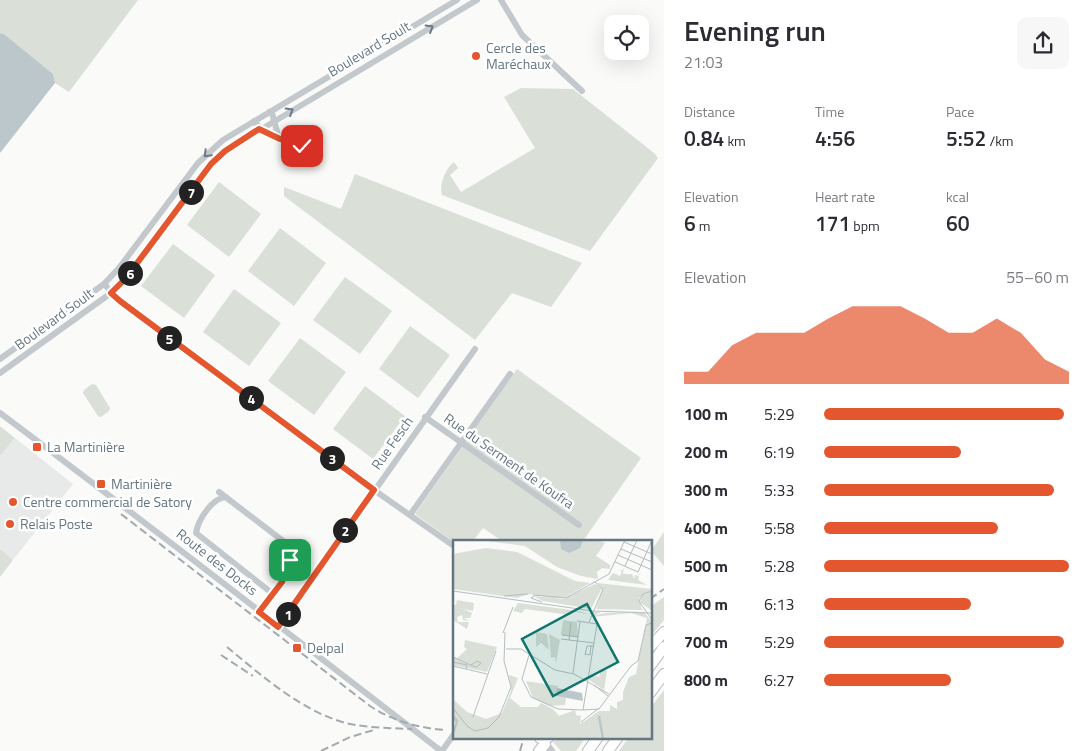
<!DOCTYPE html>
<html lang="en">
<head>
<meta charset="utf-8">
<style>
  :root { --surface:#fff; --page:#f7f7f7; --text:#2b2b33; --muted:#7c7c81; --accent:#e4572e }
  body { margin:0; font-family:"Titillium Web",sans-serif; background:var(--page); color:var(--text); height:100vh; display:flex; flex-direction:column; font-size:19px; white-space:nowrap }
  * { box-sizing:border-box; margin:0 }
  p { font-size:16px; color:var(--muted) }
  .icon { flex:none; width:28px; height:28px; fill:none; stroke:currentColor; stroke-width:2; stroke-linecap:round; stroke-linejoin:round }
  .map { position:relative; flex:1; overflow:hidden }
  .details { display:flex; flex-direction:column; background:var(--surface); width:425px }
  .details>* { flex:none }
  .controls { position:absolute; left:604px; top:15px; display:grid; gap:10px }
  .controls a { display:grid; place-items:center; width:45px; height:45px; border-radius:10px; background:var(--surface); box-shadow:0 5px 20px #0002; font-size:25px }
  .pin { position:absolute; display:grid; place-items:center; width:42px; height:42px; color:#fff; margin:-21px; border-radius:10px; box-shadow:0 2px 8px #0006 }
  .km { position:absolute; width:25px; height:25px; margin:-12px; border-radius:50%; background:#222; color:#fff; font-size:14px; line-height:25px; text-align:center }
  .round { display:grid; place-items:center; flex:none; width:52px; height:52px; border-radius:10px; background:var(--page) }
  .summary { display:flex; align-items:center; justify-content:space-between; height:85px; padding:0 20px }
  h1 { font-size:28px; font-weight:600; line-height:38px }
  .figures { display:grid; grid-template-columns:repeat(3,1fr); gap:8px; height:85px; padding:5px 20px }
  .figures div { display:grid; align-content:center }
  .figures b { font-size:21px; font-weight:600 }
  .figures small { font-size:14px; font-weight:400 }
  .figures p { font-size:14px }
  .chart { height:140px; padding:10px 20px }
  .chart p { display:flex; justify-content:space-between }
  .chart svg { width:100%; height:90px; margin-top:5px; fill:var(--accent); opacity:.7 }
  ul { padding:0 20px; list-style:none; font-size:16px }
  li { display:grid; grid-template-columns:80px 60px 1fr; align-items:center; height:38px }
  li i { height:12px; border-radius:6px; background:var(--accent) }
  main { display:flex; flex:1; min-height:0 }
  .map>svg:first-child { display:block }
  .built { fill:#e8e9e9 }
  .green { fill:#dadfd7 }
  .water { fill:#bbc7cb }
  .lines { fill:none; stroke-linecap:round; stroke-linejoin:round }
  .trunk-casing { stroke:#b4b9bd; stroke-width:12 }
  .minor { stroke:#c3c8cc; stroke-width:6 }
  .tertiary { stroke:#c3c8cc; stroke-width:8 }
  .trunk { stroke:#fff; stroke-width:10 }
  .rail { stroke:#a2aab0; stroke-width:2; stroke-dasharray:8 4; stroke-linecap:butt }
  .oneway { stroke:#6a7a87 }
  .route-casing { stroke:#fff; stroke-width:10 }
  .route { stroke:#e4572e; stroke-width:6 }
  .poi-dot { fill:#e4572e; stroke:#fff; stroke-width:2 }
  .labels { text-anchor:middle; stroke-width:5; stroke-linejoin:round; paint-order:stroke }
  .poi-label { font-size:14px; fill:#657683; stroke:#fff; text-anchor:start }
  .street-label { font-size:14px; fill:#657683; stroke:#fff }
  .inset-river { fill:none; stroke:#bbc7cb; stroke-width:2.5 }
  .inset-road { fill:none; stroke:#b5bdc2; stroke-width:1 }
  .view { fill:#0f766e; fill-opacity:0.15; stroke:#0f766e; stroke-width:2.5 }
  .inset-edge { fill:none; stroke:#657683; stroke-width:2.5 }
</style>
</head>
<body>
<main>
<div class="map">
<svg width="664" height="751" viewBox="0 0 664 751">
  <rect width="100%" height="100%" fill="#fafaf8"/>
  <!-- built -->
  <path class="built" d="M 15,438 L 73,484 L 13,560 L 0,549 L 0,456 Z"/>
  <!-- green -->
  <path class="green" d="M 0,0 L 138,0 L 69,92 L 55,83 L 53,74 L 4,34 L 0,33 Z
    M 521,88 L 573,89 L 654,153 L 658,158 L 590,251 L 442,195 C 439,185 445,169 454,162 L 458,168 L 450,175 L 461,192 L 535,148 L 504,97 Z
    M 355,174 L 582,263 L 551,307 L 512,293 L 475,340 L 284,196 L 284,187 L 341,209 Z
    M 219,182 L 261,214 L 229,257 L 187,225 Z
    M 280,228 L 326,263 L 294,306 L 248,271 Z
    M 173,244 L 215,275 L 184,318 L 141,286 Z
    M 345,277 L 392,311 L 360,354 L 313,320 Z
    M 234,289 L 281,323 L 249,366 L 203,332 Z
    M 410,326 L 450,355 L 418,398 L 379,369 Z
    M 300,338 L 346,372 L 314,415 L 268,381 Z
    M 517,369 L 641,458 L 583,541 L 502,541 L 483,528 L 473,541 L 454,542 L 415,514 Z
    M 92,384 L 96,385 L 110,408 L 109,411 L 101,417 L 98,416 L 83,393 L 84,390 Z
    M 365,386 L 405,416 L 373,459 L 333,429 Z
    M 0,426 L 15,438 L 0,456 Z
    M 664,532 L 664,566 L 651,551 Z
    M 0,549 L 13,560 L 0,577 Z
    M 664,597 L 664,620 L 650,637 L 650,607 Z
    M 664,690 L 664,751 L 619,751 L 629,737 L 650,737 L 650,708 Z
    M 562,737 L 586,737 L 576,751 L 561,751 L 553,742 Z"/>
  <!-- water -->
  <path class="water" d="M 0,33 L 4,34 L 53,74 L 55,83 L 0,153 Z"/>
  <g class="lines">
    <defs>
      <path id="trunk" d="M 650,647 L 664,632
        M 650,666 L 664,647
        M 650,693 L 664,674
        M 540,738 L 549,737
        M 539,751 L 545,744
        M 588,751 L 598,737
        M 608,751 L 618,737"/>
    </defs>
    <!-- trunk casing -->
    <use href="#trunk" class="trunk-casing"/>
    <!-- minor -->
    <path class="minor" d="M 501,0 L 522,35 L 582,91
      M 269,112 L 272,113 L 279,139
      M 254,121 C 264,136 285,141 302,145
      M 104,284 L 120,301 L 374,490 L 454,546
      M 0,359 L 104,284 L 119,268 L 198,163 L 223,140 L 457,0
      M 0,373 L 111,293 L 126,278 L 211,165 L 225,151 L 477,0
      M 0,413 C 148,524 294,638 441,751
      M 425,417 L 579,525
      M 219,492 L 287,544 C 299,566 272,596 259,612
      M 226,497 C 212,498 198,520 196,533 L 273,594
      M 410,515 L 510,374
      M 278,627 L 475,349
      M 442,751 L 454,734"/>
    <!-- tertiary -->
    <path class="tertiary" d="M 543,741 L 551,751"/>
    <!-- trunk -->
    <use href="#trunk" class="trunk"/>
    <!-- rail -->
    <path class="rail" d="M 121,514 L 370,706 C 393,721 418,728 446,730
      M 650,599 L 664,589
      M 227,647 C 262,676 305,714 350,724 C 370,728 391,728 412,729
      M 221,655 L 253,676
      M 321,751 L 350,737 L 374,730
      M 520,751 L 524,737"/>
  </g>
  <!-- one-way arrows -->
  <defs><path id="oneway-chevron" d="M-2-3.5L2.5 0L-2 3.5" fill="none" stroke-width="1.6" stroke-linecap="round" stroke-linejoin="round" transform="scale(1.25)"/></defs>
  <g class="oneway">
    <use href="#oneway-chevron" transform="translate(430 28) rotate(-31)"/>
    <use href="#oneway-chevron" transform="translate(290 111) rotate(-31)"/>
    <use href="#oneway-chevron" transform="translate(207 154) rotate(135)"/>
  </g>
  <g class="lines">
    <defs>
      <path id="route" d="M 290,560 L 282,582 L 259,612 L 278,627 L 374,490 L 120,301 L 111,293 L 126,278 L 211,164 L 225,151 L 259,129 L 280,139 L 302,146"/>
    </defs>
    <!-- route casing -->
    <use href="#route" class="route-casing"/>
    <!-- route -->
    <use href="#route" class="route"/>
  </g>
  <!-- markers -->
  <g class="poi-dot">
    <circle cx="476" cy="56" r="5"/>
    <rect x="32" y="442" width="10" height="10" rx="2.5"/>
    <rect x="96" y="479" width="10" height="10" rx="2.5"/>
    <circle cx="13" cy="502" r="5"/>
    <circle cx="10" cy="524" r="5"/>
    <rect x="292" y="643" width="10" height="10" rx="2.5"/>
  </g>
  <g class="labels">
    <!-- poi labels -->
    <g class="poi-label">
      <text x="486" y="53">Cercle des<tspan x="486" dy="16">Maréchaux</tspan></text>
      <text x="47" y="452">La Martinière</text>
      <text x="111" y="489">Martinière</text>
      <text x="23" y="507">Centre commercial de Satory</text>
      <text x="20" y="529">Relais Poste</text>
      <text x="307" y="653">Delpal</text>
    </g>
    <!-- street labels -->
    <g class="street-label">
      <text transform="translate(369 49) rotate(-31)" y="5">Boulevard Soult</text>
      <text transform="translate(54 319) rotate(-36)" y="5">Boulevard Soult</text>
      <text transform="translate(392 443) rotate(-55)" y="5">Rue Fesch</text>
      <text transform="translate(509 461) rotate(35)" y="5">Rue du Serment de Koufra</text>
      <text transform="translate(217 562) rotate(38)" y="5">Route des Docks</text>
    </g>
  </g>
  <!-- overview -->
  <g transform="translate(453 540)">
    <rect width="199" height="199" fill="#fafaf8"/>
    <path d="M 26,0 L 145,0 L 152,3 L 143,16 L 157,25 L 157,29 L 149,28 L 144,32 L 145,39 L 128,36 L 104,27 L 72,6 ZM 33,8 L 64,12 L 122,41 L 137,43 L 113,57 L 101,58 L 76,54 L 64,58 L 0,49 L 0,14 ZM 171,27 L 170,34 L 179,34 L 181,39 L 182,35 L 186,36 L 185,40 L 194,45 L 155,40 L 160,33 L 167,36 L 169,31 L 166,30 L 170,30 ZM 144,43 L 199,49 L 199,50 L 186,58 L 189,70 L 143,69 L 150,48 ZM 142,44 L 149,48 L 138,69 L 90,61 L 80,56 L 110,59 ZM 199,51 L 199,71 L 187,62 L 189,56 ZM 4,60 L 21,63 L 20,71 L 11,69 L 19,73 L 17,78 L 11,78 L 16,81 L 10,80 L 9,75 L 4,77 L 5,82 L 16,82 L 14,89 L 0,80 L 0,65 L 3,65 ZM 65,63 L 126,71 L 138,75 L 119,71 L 117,75 L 72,69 L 69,73 L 60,71 ZM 141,72 L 148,72 L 142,75 L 153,73 L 180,72 L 192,73 L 198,81 L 199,199 L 0,199 L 4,182 L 0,182 L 0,159 L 14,172 L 33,179 L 49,173 L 58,151 L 56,135 L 65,138 L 57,158 L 68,167 L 85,167 L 88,163 L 100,169 L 106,176 L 122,170 L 123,175 L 128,176 L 127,184 L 146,171 L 157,171 L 157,165 L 164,169 L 164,162 L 170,160 L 170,152 L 176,137 L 183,134 L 194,78 L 178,73 L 139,77 ZM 110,80 L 124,82 L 125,97 L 108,95 ZM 83,92 L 94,94 L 96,110 L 88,103 L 83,107 ZM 96,94 L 107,100 L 103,123 L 102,117 L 98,118 ZM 12,100 L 44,107 L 34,132 L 0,125 L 0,116 L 4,118 L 14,109 L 11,107 ZM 148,129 L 154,131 L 151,150 L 136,140 L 137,135 L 146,137 ZM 73,141 L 105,146 L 103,156 L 113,158 L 112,165 L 97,166 L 80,158 Z" fill="#dadfd7"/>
    <path d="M 107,0 L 130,0 L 127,8 L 116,13 L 108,9 ZM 104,148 L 129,153 L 130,161 L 103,156 Z" fill="#bbc7cb"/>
    <path class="inset-river" d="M 0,176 L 4,181 L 0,194M 146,176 L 150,199"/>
    <path class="inset-road" d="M 171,2 L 199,14M 168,9 L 199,22M 165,15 L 199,30M 162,22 L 185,32 L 199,0M 172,26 L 184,0M 0,51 L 140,71 L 199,73M 199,51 L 190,54 L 186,61 L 199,80M 80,55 L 113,58 L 156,34 L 172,0M 51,56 L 75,54M 81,56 L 78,58 L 89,62M 136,82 L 150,49 L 142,42M 50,93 L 60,67M 109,95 L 125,97M 108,99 L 141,103M 116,100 L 118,82M 53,109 L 68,109 L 102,130 L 121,134 L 156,154M 132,114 L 137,115 L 138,105M 76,115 L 69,139 L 78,157 L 105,169 L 130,170 L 144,84 L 124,81M 132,115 L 134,106 L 141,106M 0,117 L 22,127 L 24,127 L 28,123 L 24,121 L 18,125M 0,122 L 14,125 L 13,129M 0,126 L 34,134M 120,133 L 127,82M 141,145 L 155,156M 0,168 L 14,186 L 22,191 L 35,188 L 46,177 L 58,147 L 51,121 L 52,92M 130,170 L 146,169 L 178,126 L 185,121 L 193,85 L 199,83M 20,177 L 43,111M 128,182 L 145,169"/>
    <path class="view" d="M 134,64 L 165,122 L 100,156 L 69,99 Z"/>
    <rect width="199" height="199" class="inset-edge"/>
  </g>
</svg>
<div class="controls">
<a><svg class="icon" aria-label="locate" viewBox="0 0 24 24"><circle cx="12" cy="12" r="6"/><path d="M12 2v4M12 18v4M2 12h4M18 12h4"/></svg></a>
</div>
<div class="pin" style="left:290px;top:560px;background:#1e9e55"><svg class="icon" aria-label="arrive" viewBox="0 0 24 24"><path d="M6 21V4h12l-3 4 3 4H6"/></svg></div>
<div class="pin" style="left:302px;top:146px;background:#d93025"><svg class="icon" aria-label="check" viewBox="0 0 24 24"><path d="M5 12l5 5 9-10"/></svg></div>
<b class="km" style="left:288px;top:614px">1</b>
<b class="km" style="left:345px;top:530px">2</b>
<b class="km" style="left:332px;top:458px">3</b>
<b class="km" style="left:251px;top:398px">4</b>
<b class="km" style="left:169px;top:338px">5</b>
<b class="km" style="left:130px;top:273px">6</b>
<b class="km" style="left:191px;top:192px">7</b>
</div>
<section class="details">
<div class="summary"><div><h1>Evening run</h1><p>21:03</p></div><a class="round"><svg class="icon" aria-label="share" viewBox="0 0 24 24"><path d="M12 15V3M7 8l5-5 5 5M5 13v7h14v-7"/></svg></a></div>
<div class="figures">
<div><p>Distance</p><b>0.84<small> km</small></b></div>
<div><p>Time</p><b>4:56</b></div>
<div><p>Pace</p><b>5:52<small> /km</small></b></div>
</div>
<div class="figures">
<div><p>Elevation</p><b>6<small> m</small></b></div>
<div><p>Heart rate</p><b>171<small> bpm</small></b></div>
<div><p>kcal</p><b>60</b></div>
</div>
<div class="chart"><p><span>Elevation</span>55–60 m</p>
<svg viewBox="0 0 160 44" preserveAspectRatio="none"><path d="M0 44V38L10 38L20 25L30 19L40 19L50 19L60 12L70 6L80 6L90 6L100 12L110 19L120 19L130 12L140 19L150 32L160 38V44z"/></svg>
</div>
<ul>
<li><b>100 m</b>5:29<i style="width:98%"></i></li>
<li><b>200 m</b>6:19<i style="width:56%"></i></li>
<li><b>300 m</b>5:33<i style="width:94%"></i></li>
<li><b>400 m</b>5:58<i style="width:71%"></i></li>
<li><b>500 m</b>5:28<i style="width:100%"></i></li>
<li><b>600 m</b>6:13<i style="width:60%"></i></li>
<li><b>700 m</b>5:29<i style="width:98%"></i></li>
<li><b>800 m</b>6:27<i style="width:52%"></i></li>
</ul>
</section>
</main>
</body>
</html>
